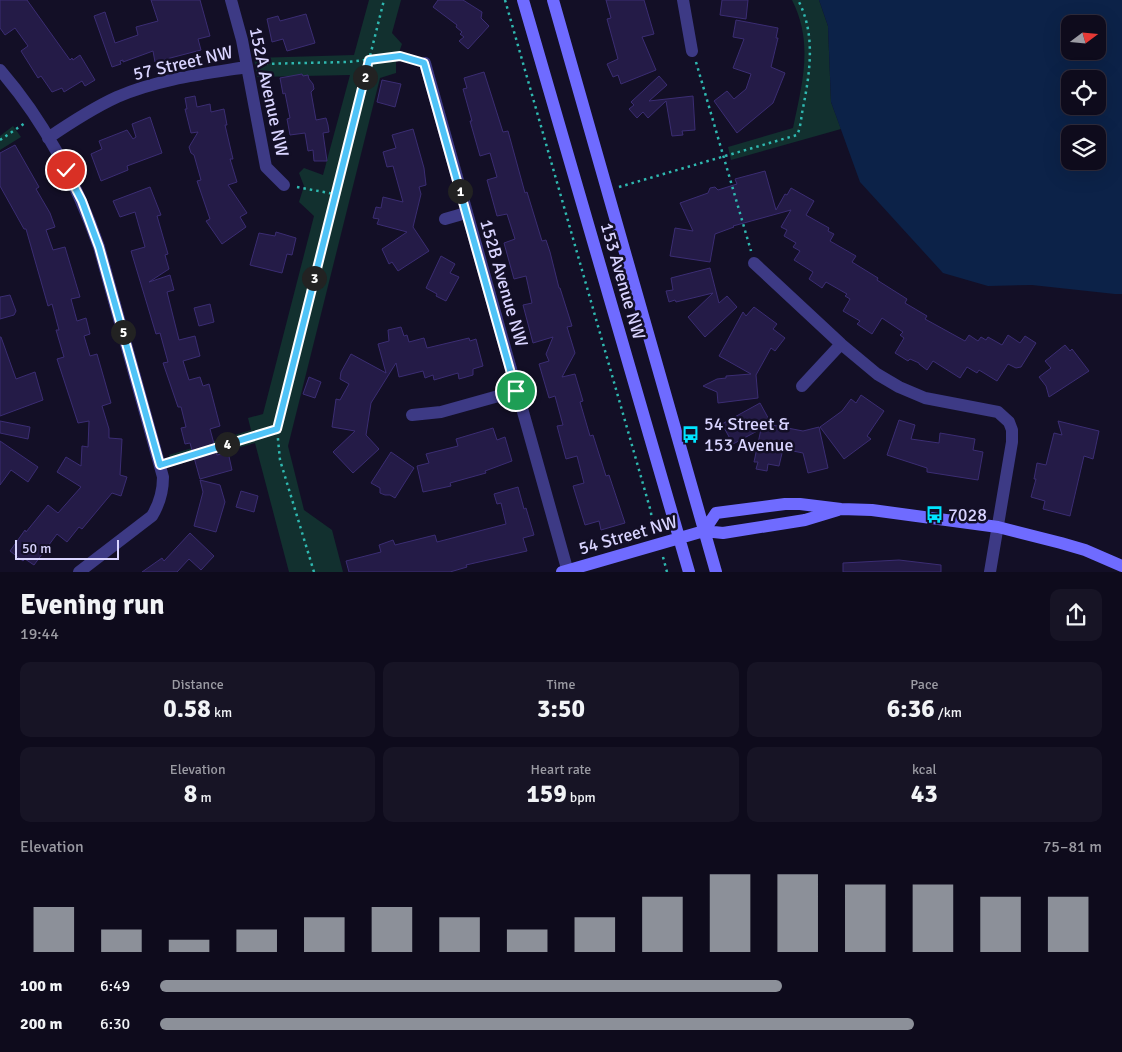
<!DOCTYPE html>
<html lang="en">
<head>
<meta charset="utf-8">
<style>
  :root { --surface:#0e0b1c; --page:#171425; --text:#f1f3f6; --muted:#9b9ba3; --line:#2e2b3b; --accent:#8c9099 }
  body { margin:0; font-family:Signika,sans-serif; background:var(--page); color:var(--text); height:100vh; display:flex; flex-direction:column; font-size:19px; white-space:nowrap }
  * { box-sizing:border-box; margin:0 }
  p { font-size:16px; color:var(--muted) }
  .icon { flex:none; width:28px; height:28px; fill:none; stroke:currentColor; stroke-width:2; stroke-linecap:round; stroke-linejoin:round }
  .map { position:relative; height:572px; overflow:hidden }
  .details { display:flex; flex-direction:column; background:var(--surface); flex:1 }
  .details>* { flex:none }
  .needle { width:32px; rotate:74deg }
  .tools { position:absolute; left:1061px; top:15px; display:grid; gap:10px }
  .tools a { display:grid; place-items:center; width:45px; height:45px; border-radius:10px; background:var(--surface); box-shadow:0 5px 20px #0002,0 0 0 1px var(--line); font-size:25px }
  .scale { position:absolute; left:15px; bottom:12px; width:104px; box-sizing:border-box; padding-left:5px; border:2px solid #d9d4ff; border-top:0; font-size:14px; line-height:18px; white-space:nowrap; color:#d9d4ff; -webkit-text-stroke:4px #130f26; paint-order:stroke }
  .pin { position:absolute; display:grid; place-items:center; width:42px; height:42px; color:#fff; margin:-21px; border:2px solid #fff; border-radius:50%; box-shadow:0 1px 5px #0007 }
  .km { position:absolute; width:25px; height:25px; margin:-12px; border-radius:50%; background:#222; color:#fff; font-size:14px; line-height:25px; text-align:center }
  .round { display:grid; place-items:center; flex:none; width:52px; height:52px; border-radius:10px; background:var(--page) }
  .head { display:flex; align-items:center; justify-content:space-between; height:85px; padding:0 20px }
  h1 { font-size:28px; font-weight:700; line-height:38px }
  .metrics { display:grid; grid-template-columns:repeat(3,1fr); gap:8px; height:85px; padding:5px 20px }
  .metrics div { display:grid; align-content:center; border-radius:10px; background:var(--page); text-align:center }
  .metrics b { font-size:25px; font-weight:700 }
  .metrics small { font-size:14px; font-weight:400 }
  .metrics p { font-size:14px }
  .chart { height:140px; padding:10px 20px }
  .chart p { display:flex; justify-content:space-between }
  .chart svg { width:100%; height:90px; margin-top:5px; stroke:var(--accent); stroke-width:6 }
  ul { padding:0 20px; list-style:none; font-size:16px }
  li { display:grid; grid-template-columns:80px 60px 1fr; align-items:center; height:38px }
  li i { height:12px; border-radius:6px; background:var(--accent) }
  .map>svg:first-child { display:block }
  .green { fill:#12302f }
  .water { fill:#0c2248; fill-rule:evenodd }
  .building { fill:#241b47; stroke:#3b2d73 }
  .lines { fill:none; stroke-linecap:round; stroke-linejoin:round }
  .path { stroke:#2fb8b0; stroke-width:2.5; stroke-dasharray:2.5 4; stroke-linecap:butt }
  .street { stroke:#3d3a85; stroke-width:12 }
  .secondary { stroke:#6f6bff; stroke-width:12 }
  .route-casing { stroke:#fff; stroke-width:10 }
  .route { stroke:#4fc3f7; stroke-width:6 }
  .labels { text-anchor:middle; stroke-width:5; stroke-linejoin:round; paint-order:stroke }
  .street-label { font-size:18px; fill:#d9d4ff; stroke:#130f26 }
  .poi-label { font-size:18px; fill:#d9d4ff; stroke:#130f26; text-anchor:start }
</style>
</head>
<body>
<div class="map">
<svg width="1122" height="572" viewBox="0 0 1122 572">
  <rect width="100%" height="100%" fill="#130f26"/>
  <!-- green -->
  <path class="green" d="M 369,0 L 401,0 L 392,33 L 402,44 L 396,61 L 396,73 L 380,78 L 288,446 L 304,510 L 332,530 L 343,572 L 289,572 L 255,443 L 172,466 L 169,455 L 251,430 L 248,418 L 263,414 L 314,216 L 299,202 L 304,186 L 299,173 L 304,168 L 323,175 L 350,75 L 257,77 L 254,58 L 354,55 Z
    M 792,0 L 819,0 L 828,26 L 831,102 L 841,129 L 731,160 L 728,147 L 793,128 C 802,84 814,43 792,0 Z
    M 13,126 L 21,137 L 0,150 L 0,136 Z"/>
  <!-- water -->
  <path class="water" d="M 819,0 L 1122,0 L 1122,294 L 1115,294 L 1032,285 L 988,286 L 943,273 L 860,182 L 831,102 L 828,26 ZM 1070,24 L 1098,24 L 1098,51 L 1070,51 ZM 1070,79 L 1098,79 L 1098,106 L 1070,106 ZM 1070,134 L 1098,134 L 1098,161 L 1070,161 Z"/>
  <!-- building -->
  <path class="building" d="M 0,0 L 27,0 L 70,60 L 72,58 L 73,60 L 80,55 L 95,80 L 85,86 L 82,81 L 64,92 L 62,88 L 52,92 L 41,76 L 38,78 L 21,51 L 28,46 L 15,28 L 5,35 L 0,28 Z
    M 151,0 L 200,0 L 210,36 L 198,39 L 201,50 L 155,62 L 153,51 L 123,62 L 123,60 L 120,61 L 121,64 L 112,67 L 94,16 L 105,12 L 115,43 L 138,35 L 136,27 L 158,21 Z
    M 438,0 L 463,0 L 482,12 L 481,18 L 489,26 L 468,49 L 459,41 L 464,37 L 460,34 L 462,32 L 456,27 L 457,25 L 433,7 Z
    M 606,0 L 644,0 L 654,34 L 642,37 L 656,70 L 621,84 L 618,75 L 613,77 L 607,64 L 618,59 L 607,19 L 611,18 Z
    M 722,0 L 748,0 L 746,19 L 720,15 Z
    M 306,14 L 315,43 L 287,51 L 283,39 L 272,42 L 267,19 L 278,16 L 280,21 Z
    M 736,20 L 778,28 L 776,38 L 778,38 L 771,67 L 785,73 L 773,103 L 737,133 L 714,101 L 727,91 L 734,99 L 746,89 L 751,74 L 733,68 L 744,39 L 733,37 Z
    M 484,72 L 503,132 L 508,131 L 525,193 L 527,192 L 542,241 L 546,240 L 550,252 L 559,288 L 560,288 L 572,326 L 567,327 L 575,353 L 562,377 L 575,374 L 583,401 L 580,402 L 590,436 L 593,435 L 606,476 L 609,475 L 625,523 L 601,530 L 599,521 L 585,525 L 573,486 L 584,483 L 577,456 L 566,459 L 557,426 L 563,425 L 555,396 L 549,398 L 539,364 L 549,361 L 546,354 L 553,337 L 533,343 L 523,305 L 532,303 L 526,276 L 514,279 L 504,243 L 515,239 L 507,214 L 497,216 L 487,180 L 497,177 L 490,153 L 480,156 L 470,121 L 472,121 L 463,89 L 467,88 L 464,78 Z
    M 302,74 L 303,76 L 308,75 L 309,79 L 313,84 L 314,89 L 311,92 L 316,120 L 326,118 L 328,125 L 329,132 L 323,133 L 327,161 L 314,161 L 313,150 L 308,151 L 305,133 L 290,135 L 287,119 L 290,118 L 285,93 L 283,94 L 280,78 Z
    M 659,76 L 667,85 L 649,101 L 693,96 L 695,130 L 682,131 L 683,135 L 672,136 L 666,101 L 648,118 L 643,112 L 637,118 L 629,109 L 634,105 L 631,102 Z
    M 382,80 L 401,84 L 395,107 L 377,102 Z
    M 195,96 L 197,107 L 210,104 L 211,112 L 224,109 L 227,125 L 225,125 L 233,159 L 230,159 L 237,182 L 228,185 L 247,213 L 240,217 L 246,227 L 222,244 L 206,221 L 210,219 L 197,181 L 201,180 L 194,155 L 191,153 L 189,147 L 198,132 L 191,133 L 185,109 L 187,109 L 185,98 Z
    M 150,117 L 162,153 L 127,166 L 128,170 L 101,181 L 91,154 L 102,149 L 99,141 L 127,130 L 133,139 L 136,137 L 132,124 Z
    M 413,129 L 424,168 L 426,185 L 419,187 L 421,194 L 413,227 L 429,251 L 398,271 L 392,262 L 389,264 L 382,249 L 407,232 L 377,224 L 379,219 L 373,218 L 376,207 L 381,208 L 383,197 L 403,202 L 393,166 L 387,167 L 383,152 L 396,148 L 392,135 Z
    M 15,145 L 39,187 L 36,189 L 50,213 L 55,227 L 46,230 L 53,250 L 65,247 L 80,297 L 71,299 L 77,321 L 86,318 L 90,334 L 84,336 L 90,356 L 97,354 L 111,403 L 102,406 L 109,429 L 109,438 L 122,439 L 120,475 L 127,477 L 121,496 L 112,493 L 82,529 L 79,527 L 67,542 L 57,534 L 34,565 L 25,559 L 23,561 L 10,551 L 25,530 L 26,532 L 48,505 L 58,513 L 81,487 L 57,472 L 66,457 L 81,466 L 82,446 L 88,447 L 89,421 L 78,423 L 57,359 L 64,357 L 56,330 L 59,330 L 52,304 L 48,306 L 26,229 L 24,229 L 0,186 L 0,153 Z
    M 765,171 L 776,210 L 785,194 L 787,195 L 791,188 L 814,201 L 806,215 L 829,228 L 828,231 L 834,234 L 830,241 L 856,256 L 852,262 L 878,278 L 877,280 L 907,299 L 905,303 L 927,316 L 925,319 L 965,341 L 969,335 L 978,341 L 981,337 L 986,340 L 988,337 L 1002,345 L 1008,335 L 1020,343 L 1025,336 L 1036,343 L 1021,367 L 1016,368 L 1008,364 L 997,381 L 979,370 L 977,373 L 967,367 L 960,378 L 933,361 L 927,370 L 919,364 L 919,363 L 910,359 L 908,361 L 895,353 L 904,338 L 900,335 L 903,332 L 882,318 L 872,334 L 857,324 L 860,321 L 843,311 L 850,299 L 845,296 L 847,294 L 826,282 L 822,288 L 809,279 L 813,272 L 794,260 L 800,251 L 793,247 L 796,243 L 784,236 L 787,230 L 781,227 L 791,210 L 733,226 L 734,227 L 715,234 L 710,262 L 670,256 L 675,228 L 693,231 L 680,203 L 708,193 L 710,188 L 715,187 L 718,190 L 737,184 L 735,179 Z
    M 150,187 L 161,215 L 157,216 L 168,254 L 165,255 L 169,269 L 149,282 L 170,275 L 174,290 L 167,292 L 179,340 L 195,336 L 200,356 L 183,361 L 189,380 L 200,377 L 203,386 L 209,384 L 220,426 L 210,429 L 217,455 L 228,452 L 232,470 L 200,479 L 190,443 L 185,444 L 181,428 L 186,427 L 181,407 L 178,407 L 163,363 L 168,362 L 160,333 L 156,334 L 131,251 L 145,247 L 135,212 L 120,217 L 113,201 Z
    M 276,232 L 296,238 L 292,255 L 287,254 L 282,273 L 250,265 L 259,233 L 275,236 Z
    M 441,256 L 455,264 L 450,273 L 459,277 L 446,301 L 436,296 L 437,294 L 426,288 Z
    M 710,268 L 719,303 L 727,296 L 737,307 L 705,337 L 688,317 L 713,293 L 676,302 L 675,300 L 669,302 L 666,291 L 673,290 L 671,278 Z
    M 10,295 L 16,311 L 14,315 L 0,319 L 0,297 Z
    M 210,304 L 214,322 L 199,326 L 194,308 Z
    M 754,307 L 777,324 L 773,329 L 785,338 L 775,351 L 771,348 L 756,375 L 758,398 L 718,403 L 717,392 L 703,386 L 717,379 L 726,378 L 726,376 L 751,374 L 719,356 L 743,312 L 746,316 Z
    M 401,327 L 404,336 L 407,335 L 409,342 L 424,338 L 427,348 L 469,338 L 470,341 L 476,339 L 483,366 L 473,369 L 473,375 L 459,379 L 458,373 L 434,380 L 433,375 L 425,378 L 423,371 L 399,377 L 396,363 L 371,403 L 366,435 L 379,449 L 353,473 L 333,452 L 355,431 L 332,427 L 336,399 L 340,400 L 349,384 L 340,379 L 341,372 L 351,354 L 386,373 L 378,344 L 389,341 L 388,330 Z
    M 0,337 L 1,337 L 16,379 L 35,372 L 43,400 L 0,416 Z
    M 1065,345 L 1070,351 L 1072,349 L 1089,371 L 1049,397 L 1046,386 L 1039,377 L 1051,368 L 1045,361 Z
    M 309,377 L 321,382 L 315,398 L 303,394 Z
    M 861,395 L 884,411 L 867,436 L 871,439 L 844,459 L 820,427 L 842,411 L 851,399 L 856,403 Z
    M 760,403 L 772,425 L 803,431 L 819,427 L 828,468 L 808,473 L 803,453 L 783,449 L 779,466 L 768,464 L 767,471 L 756,469 L 758,462 L 754,462 L 761,429 L 733,444 L 722,424 Z
    M 899,420 L 915,425 L 911,439 L 939,443 L 940,433 L 975,439 L 973,450 L 983,452 L 978,480 L 927,472 L 927,468 L 887,455 Z
    M 0,421 L 30,427 L 28,439 L 0,433 Z
    M 1058,421 L 1099,431 L 1093,459 L 1084,456 L 1070,516 L 1043,509 L 1045,501 L 1031,497 L 1036,479 L 1034,479 L 1037,463 L 1046,465 L 1054,433 L 1062,435 Z
    M 493,428 L 497,440 L 505,437 L 512,461 L 485,471 L 486,473 L 450,483 L 451,486 L 423,492 L 417,466 L 429,463 L 426,454 L 458,446 L 456,439 Z
    M 0,441 L 38,467 L 28,482 L 11,470 L 0,485 Z
    M 391,452 L 414,468 L 395,498 L 390,495 L 385,495 L 380,493 L 380,488 L 371,483 Z
    M 200,480 L 220,485 L 225,502 L 216,532 L 194,526 L 203,492 Z
    M 518,487 L 524,509 L 526,508 L 534,535 L 523,538 L 527,551 L 466,565 L 467,567 L 450,572 L 349,572 L 346,561 L 381,552 L 379,545 L 393,540 L 395,545 L 435,535 L 437,542 L 506,524 L 501,503 L 497,504 L 494,494 Z
    M 241,491 L 258,496 L 254,512 L 236,507 Z
    M 190,533 L 214,556 L 201,570 L 189,559 L 177,572 L 142,572 L 162,558 L 164,561 Z
    M 899,560 L 941,565 L 941,572 L 843,572 L 843,563 Z"/>
  <g class="lines">
    <!-- path -->
    <path class="path" d="M 505,0 L 651,512 L 652,526 L 655,532
      M 696,62 L 751,251
      M 259,64 L 347,62 L 400,56 L 414,60
      M 0,140 L 25,123
      M 297,187 L 334,194
      M 619,187 L 797,135 C 801,127 801,117 803,108 C 810,72 816,34 798,0
      M 171,462 L 277,429
      M 663,557 L 667,572
      M 314,572 L 280,460 L 277,429 L 384,0"/>
    <!-- street -->
    <path class="street" d="M 231,0 L 242,40 L 266,167 L 284,185
      M 683,0 L 692,51
      M 425,63 L 568,572
      M 0,70 C 45,122 77,184 99,247 L 163,477 C 163,492 160,503 152,516 L 79,572
      M 48,138 C 70,123 93,108 117,97 C 159,79 203,74 247,67
      M 445,219 L 466,213
      M 754,263 L 841,344 L 877,374 L 899,387 L 925,398 L 998,412 L 1009,422 L 1012,430 L 1012,442 L 990,572
      M 802,386 L 841,344
      M 412,415 L 441,412 L 516,391"/>
    <!-- secondary -->
    <path class="secondary" d="M 523,0 L 689,572
      M 553,0 L 716,572
      M 704,531 L 716,513 L 785,504 L 800,504 L 841,509 L 872,510 L 998,527 L 1061,543 L 1085,550 L 1122,566
      M 562,572 L 704,531 L 723,533 L 805,520 L 838,510"/>
  </g>
  <g class="lines">
    <defs>
      <path id="route" d="M 66,170 L 82,201 L 99,247 L 160,465 L 277,429 L 369,60 L 400,56 L 424,63 L 516,391"/>
    </defs>
    <!-- route casing -->
    <use href="#route" class="route-casing"/>
    <!-- route -->
    <use href="#route" class="route"/>
  </g>
  <!-- icons -->
  <defs>
    <symbol id="bus-bare" viewBox="-9 -9 18 18"><path d="M-5-6H5V4H4V6H2V4H-2V6H-4V4H-5ZM-3.5-4V0h7V-4ZM-3.5 1.2v1.5H-2V1.2ZM2 1.2v1.5H3.5V1.2Z" fill="#00e5ff" stroke="#130f26" stroke-width="2.5" paint-order="stroke"/></symbol>
  </defs>
  <g fill-rule="evenodd">
    <use href="#bus-bare" x="678" y="422" width="25" height="25"/>
    <use href="#bus-bare" x="922" y="502" width="25" height="25"/>
  </g>
  <g class="labels">
    <!-- street labels -->
    <g class="street-label">
      <text transform="translate(183 63) rotate(-13)" y="6">57 Street NW</text>
      <text transform="translate(269 92) rotate(78)" y="6">152A Avenue NW</text>
      <text transform="translate(623 281) rotate(74)" y="6">153 Avenue NW</text>
      <text transform="translate(504 283) rotate(74)" y="6">152B Avenue NW</text>
      <text transform="translate(628 535) rotate(-16)" y="6">54 Street NW</text>
    </g>
    <!-- poi labels -->
    <g class="poi-label">
      <text x="704" y="430">54 Street &amp;<tspan x="704" dy="21">153 Avenue</tspan></text>
      <text x="948" y="521">7028</text>
    </g>
  </g>
</svg>
<div class="tools">
<a><svg class="needle" viewBox="-14 -14 28 28"><path d="M0-13l5 13h-10z" fill="#e53935"/><path d="M0 13l5-13h-10z" fill="#9b9ba3"/></svg></a>
<a><svg class="icon" aria-label="locate" viewBox="0 0 24 24"><circle cx="12" cy="12" r="6"/><path d="M12 2v4M12 18v4M2 12h4M18 12h4"/></svg></a>
<a><svg class="icon" aria-label="layers" viewBox="0 0 24 24"><path d="M12 4l9 5-9 5-9-5zM3 14l9 5 9-5"/></svg></a>
</div>
<div class="scale">50 m</div>
<div class="pin" style="left:516px;top:391px;background:#1e9e55"><svg class="icon" aria-label="arrive" viewBox="0 0 24 24"><path d="M6 21V4h12l-3 4 3 4H6"/></svg></div>
<div class="pin" style="left:66px;top:170px;background:#d93025"><svg class="icon" aria-label="check" viewBox="0 0 24 24"><path d="M5 12l5 5 9-10"/></svg></div>
<b class="km" style="left:460px;top:191px">1</b>
<b class="km" style="left:365px;top:77px">2</b>
<b class="km" style="left:314px;top:278px">3</b>
<b class="km" style="left:227px;top:444px">4</b>
<b class="km" style="left:123px;top:332px">5</b>
</div>
<section class="details">
<div class="head"><div><h1>Evening run</h1><p>19:44</p></div><a class="round"><svg class="icon" aria-label="share" viewBox="0 0 24 24"><path d="M12 15V3M7 8l5-5 5 5M5 13v7h14v-7"/></svg></a></div>
<div class="metrics">
<div><p>Distance</p><b>0.58<small> km</small></b></div>
<div><p>Time</p><b>3:50</b></div>
<div><p>Pace</p><b>6:36<small> /km</small></b></div>
</div>
<div class="metrics">
<div><p>Elevation</p><b>8<small> m</small></b></div>
<div><p>Heart rate</p><b>159<small> bpm</small></b></div>
<div><p>kcal</p><b>43</b></div>
</div>
<div class="chart"><p><span>Elevation</span>75–81 m</p>
<svg viewBox="0 0 160 44" preserveAspectRatio="none"><path d="M5 44V22M15 44V33M25 44V38M35 44V33M45 44V27M55 44V22M65 44V27M75 44V33M85 44V27M95 44V17M105 44V6M115 44V6M125 44V11M135 44V11M145 44V17M155 44V17"/></svg>
</div>
<ul>
<li><b>100 m</b>6:49<i style="width:66%"></i></li>
<li><b>200 m</b>6:30<i style="width:80%"></i></li>
</ul>
</section>
</body>
</html>
